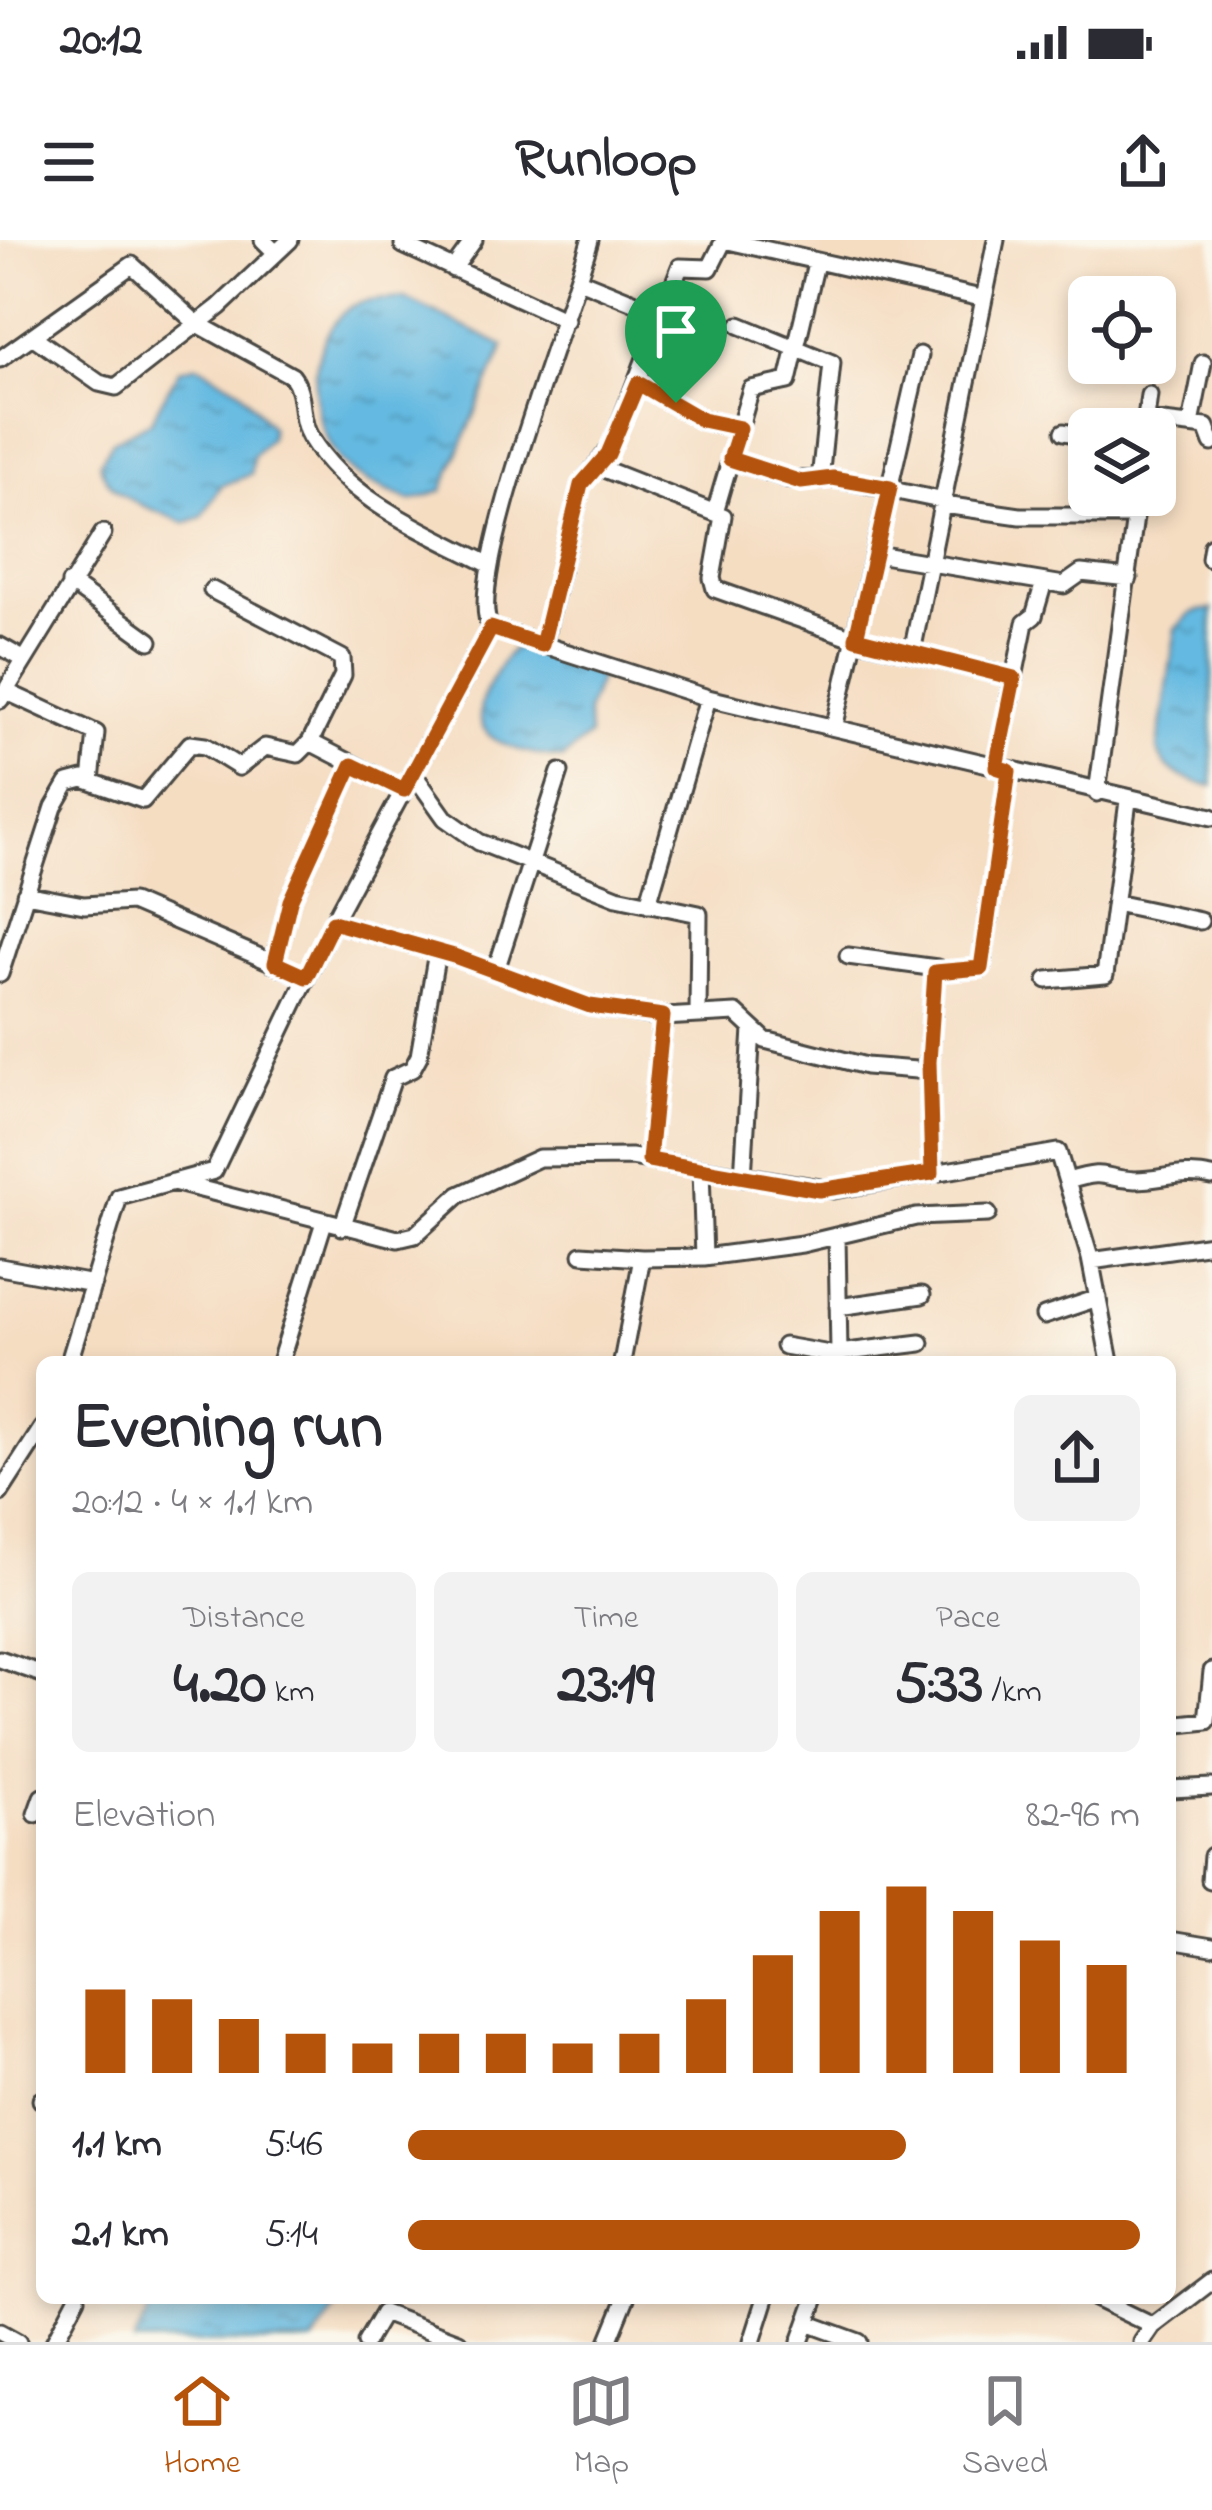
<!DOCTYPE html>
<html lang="en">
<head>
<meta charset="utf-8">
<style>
  :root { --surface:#fff; --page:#f2f2f3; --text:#2b2b33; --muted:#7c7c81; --line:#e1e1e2; --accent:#b45309 }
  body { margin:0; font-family:"Indie Flower",sans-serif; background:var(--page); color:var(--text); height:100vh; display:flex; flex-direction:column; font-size:45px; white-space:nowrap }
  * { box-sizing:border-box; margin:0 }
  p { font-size:39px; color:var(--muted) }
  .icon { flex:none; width:66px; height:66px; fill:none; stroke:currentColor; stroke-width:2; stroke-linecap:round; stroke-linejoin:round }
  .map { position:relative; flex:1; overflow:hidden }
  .side { position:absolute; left:36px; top:1116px; width:1140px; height:948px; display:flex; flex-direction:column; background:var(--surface); border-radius:18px; box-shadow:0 6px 18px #0003 }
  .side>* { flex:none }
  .controls { position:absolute; left:1068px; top:36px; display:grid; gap:24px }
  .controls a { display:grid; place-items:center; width:108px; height:108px; border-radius:18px; background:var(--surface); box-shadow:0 6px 18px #0003; font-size:60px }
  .pin { position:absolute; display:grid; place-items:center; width:102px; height:102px; color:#fff; margin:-123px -51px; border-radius:50% 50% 50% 0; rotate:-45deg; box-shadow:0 0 12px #0007 }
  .pin .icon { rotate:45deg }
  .round { display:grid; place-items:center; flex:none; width:126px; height:126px; border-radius:18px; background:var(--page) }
  .headline { display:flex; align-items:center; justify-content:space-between; height:204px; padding:0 36px }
  h1 { font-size:66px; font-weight:800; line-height:90px }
  .metrics { display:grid; grid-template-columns:repeat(3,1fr); gap:18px; height:204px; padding:12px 36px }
  .metrics div { display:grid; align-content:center; border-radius:18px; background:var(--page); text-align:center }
  .metrics b { font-size:60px; font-weight:800 }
  .metrics small { font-size:33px; font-weight:400 }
  .metrics p { font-size:33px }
  .chart { height:336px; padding:24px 36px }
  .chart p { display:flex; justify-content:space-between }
  .chart svg { width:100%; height:216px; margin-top:12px; stroke:var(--accent); stroke-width:6 }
  ul { padding:0 36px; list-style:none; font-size:39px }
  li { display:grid; grid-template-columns:192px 144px 1fr; align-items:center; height:90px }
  li i { height:30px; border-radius:15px; background:var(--accent) }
  .status { display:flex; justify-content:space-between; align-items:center; height:84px; padding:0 60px; background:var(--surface); direction:ltr }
  .status svg { height:33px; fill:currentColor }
  header { display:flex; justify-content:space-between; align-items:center; height:156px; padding:0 36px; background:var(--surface); font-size:54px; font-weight:800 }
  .menu { display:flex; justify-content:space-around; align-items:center; height:168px; border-top:3px solid var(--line); background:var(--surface); font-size:33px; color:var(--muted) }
  .menu a { display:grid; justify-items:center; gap:6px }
  .menu .selected { color:var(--accent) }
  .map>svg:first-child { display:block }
  .water { fill:url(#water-ripples); stroke:#487286; stroke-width:3 }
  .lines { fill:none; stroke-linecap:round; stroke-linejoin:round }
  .street-casing { stroke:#494642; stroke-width:21 }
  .street { stroke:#fff; stroke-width:15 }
  .route-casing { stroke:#fff; stroke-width:24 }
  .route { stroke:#b45309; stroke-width:15 }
</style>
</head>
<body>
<div class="status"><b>20:12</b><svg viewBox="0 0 49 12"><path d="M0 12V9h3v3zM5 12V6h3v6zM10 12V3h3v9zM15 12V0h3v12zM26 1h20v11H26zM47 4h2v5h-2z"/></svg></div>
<header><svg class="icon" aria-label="menu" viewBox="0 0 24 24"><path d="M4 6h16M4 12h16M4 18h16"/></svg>Runloop<svg class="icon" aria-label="share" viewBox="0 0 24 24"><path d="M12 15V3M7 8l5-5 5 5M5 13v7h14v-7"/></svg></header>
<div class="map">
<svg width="1212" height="2102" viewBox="0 0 1212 2102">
  <defs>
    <pattern id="water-ripples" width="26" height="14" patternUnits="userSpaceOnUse" patternTransform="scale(3)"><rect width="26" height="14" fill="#64b9e1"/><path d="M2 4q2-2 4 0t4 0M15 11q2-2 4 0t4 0" fill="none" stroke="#5397b7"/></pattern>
  </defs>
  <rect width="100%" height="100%" fill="#fbf7ec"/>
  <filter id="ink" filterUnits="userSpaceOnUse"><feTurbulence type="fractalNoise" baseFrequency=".00833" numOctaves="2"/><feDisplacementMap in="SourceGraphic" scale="24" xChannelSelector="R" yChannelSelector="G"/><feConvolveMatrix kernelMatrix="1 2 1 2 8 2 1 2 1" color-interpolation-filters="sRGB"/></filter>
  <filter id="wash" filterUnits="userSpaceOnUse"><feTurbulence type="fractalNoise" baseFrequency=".004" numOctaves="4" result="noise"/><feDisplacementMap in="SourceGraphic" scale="48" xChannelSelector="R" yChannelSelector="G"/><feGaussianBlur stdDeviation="2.7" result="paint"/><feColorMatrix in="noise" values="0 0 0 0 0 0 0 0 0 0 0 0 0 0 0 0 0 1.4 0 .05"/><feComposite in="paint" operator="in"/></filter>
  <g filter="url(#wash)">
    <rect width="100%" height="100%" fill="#f5ddc2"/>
    <!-- water -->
    <path class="water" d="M 405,58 L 504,106 L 442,251 L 411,261 C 388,250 355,240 339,219 C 309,177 304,113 343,73 C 358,58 385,60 405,58 Z
      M 198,125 L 239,149 L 271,187 L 270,198 L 253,216 L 251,234 L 221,246 L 202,277 L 184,283 C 157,268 107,262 100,222 L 113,201 L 150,182 L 179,130 Z
      M 1212,369 L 1212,546 C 1189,540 1162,534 1158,508 L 1176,388 L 1193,372 Z
      M 519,404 L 600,436 L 587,471 L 589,496 L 562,519 C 516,510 456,503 490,443 C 498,429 505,414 519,404 Z
      M 155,2058 L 344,2058 L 313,2102 L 134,2102 Z"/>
  </g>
  <g filter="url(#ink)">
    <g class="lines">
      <defs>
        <path id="street" d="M 263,0 L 276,13
          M 590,0 C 574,63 461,346 491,388 L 708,458 L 1212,577
          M 403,5 L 566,80
          M 453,29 L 474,0
          M 579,40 L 663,74
          M 739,85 L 832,123 L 820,240
          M 35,98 L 99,143 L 116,147 L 219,67 L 290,0
          M 0,119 L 132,25 L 196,83 L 292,136 C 306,154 298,177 310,197 C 350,262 425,291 490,325
          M 638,143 L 702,180 L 740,188
          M 1146,180 L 1206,187 L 1212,203
          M 1191,184 L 1203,123
          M 1145,186 L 1149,155
          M 1064,192 L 1089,197
          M 730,219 L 792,240 L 834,238 L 945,261
          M 596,226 L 723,276 L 712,338 L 715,349 L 856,399 L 1014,438
          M 944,265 L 1020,276 L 1135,276
          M 715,272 L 751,149 L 788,141 L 816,23
          M 876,314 L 1064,345 L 1081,333 L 1129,338
          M 1210,319 L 1212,306
          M 70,343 L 150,401
          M 212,350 L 342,418 L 343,435 L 310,502 L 403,550
          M 543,405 L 581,245 L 611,207 L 680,27 L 710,28 L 724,0 L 981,58
          M 0,406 L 23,419
          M 912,412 L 996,0
          M 5,451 L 96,493 L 91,541
          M 0,460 L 103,293
          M 835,484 L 920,115
          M 996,527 L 1025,383 L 1034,376 L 1044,342
          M 413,533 L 445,578 L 479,602 L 617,657 L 699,674 L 698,774
          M 1097,553 L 1138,255
          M 25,654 L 84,665 L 132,662 L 306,737
          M 1115,663 L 1200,681
          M 648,664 L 708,458
          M 333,682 L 454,716 L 590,766 L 663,777 L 736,773 L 765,800 L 866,826 L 929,831
          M 848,716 L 937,728
          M 275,723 L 290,661 L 352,525
          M 496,730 L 560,532
          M 0,734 L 54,567 L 68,543 L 83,539 L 143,560 L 190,504 L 205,506 L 239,527 L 265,507 L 298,514 L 310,502
          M 1047,740 L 1105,735 L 1128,561
          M 649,920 L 663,777
          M 701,930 L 704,1017
          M 932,933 L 929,822 L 935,732 L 981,728 L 1009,531
          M 743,937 L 752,789
          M 1068,941 C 1110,928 1100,939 1135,940 C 1163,940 1182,930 1212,937
          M 173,942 L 398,999 L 415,995 L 459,955 L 539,918 L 631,917 L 833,950 L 1058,912 L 1090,1018 L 1110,1122
          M 342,987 L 393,838 L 412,829 L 419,816 L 437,712
          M 837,996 L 839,1113
          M 582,1014 L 642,1018
          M 1091,1021 L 1212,1004
          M 0,1027 L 93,1044
          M 838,1067 L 922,1055
          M 1044,1076 L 1098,1058
          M 784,1106 L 830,1114 L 921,1103
          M 69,1122 L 119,957 L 214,931 L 339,670 L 491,388
          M 280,1122 L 324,982
          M 622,1122 L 642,1018 L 704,1017 L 802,1004 L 916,977 L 988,974
          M 0,1253 L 42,1188
          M 0,1419 L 42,1434
          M 1170,1485 L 1207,1481 L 1212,1431
          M 1170,1549 L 1212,1547
          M 36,1574 L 42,1557
          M 1210,1640 L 1212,1616
          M 1170,1700 L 1212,1707
          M 41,1860 L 42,1860
          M 1095,2058 L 1153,2086
          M 807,2083 L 859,2102
          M 0,2092 L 18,2102
          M 54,2102 L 77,2058
          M 366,2102 L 383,2073 L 459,2102
          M 608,2102 L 626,2058
          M 752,2102 L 766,2058
          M 800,2102 L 816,2058
          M 1142,2102 L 1153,2086 L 1212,2041"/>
      </defs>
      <!-- street casing -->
      <use href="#street" class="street-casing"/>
      <!-- street -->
      <use href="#street" class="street"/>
    </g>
  </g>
  <g class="lines" filter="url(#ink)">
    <defs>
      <path id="route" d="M 638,143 L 702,180 L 740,188 L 730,219 L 801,242 L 833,238 L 890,248 L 856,398 L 1014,438 L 996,527 L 1009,531 L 981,728 L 935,732 L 929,822 L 932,933 L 819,950 L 649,920 L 663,776 L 590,766 L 454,716 L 333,682 L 306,737 L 275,723 L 290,661 L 352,525 L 404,550 L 491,388 L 542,405 L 581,245 L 608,214 Z"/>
    </defs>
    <!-- route casing -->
    <use href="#route" class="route-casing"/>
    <!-- route -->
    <use href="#route" class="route"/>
  </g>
</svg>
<div class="controls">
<a><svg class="icon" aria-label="locate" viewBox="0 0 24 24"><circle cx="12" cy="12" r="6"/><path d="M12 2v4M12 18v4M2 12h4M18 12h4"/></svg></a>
<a><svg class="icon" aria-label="layers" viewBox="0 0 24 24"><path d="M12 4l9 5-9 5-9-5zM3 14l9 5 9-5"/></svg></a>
</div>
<div class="pin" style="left:676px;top:163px;background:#1e9e55"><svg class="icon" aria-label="arrive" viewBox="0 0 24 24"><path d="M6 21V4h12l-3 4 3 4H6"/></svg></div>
<section class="side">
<div class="headline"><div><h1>Evening run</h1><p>20:12 · 4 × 1.1 km</p></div><a class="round"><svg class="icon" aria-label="share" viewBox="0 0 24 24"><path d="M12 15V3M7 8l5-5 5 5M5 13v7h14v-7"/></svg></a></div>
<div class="metrics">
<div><p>Distance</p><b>4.20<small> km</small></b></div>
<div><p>Time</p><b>23:19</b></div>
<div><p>Pace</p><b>5:33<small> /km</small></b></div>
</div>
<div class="chart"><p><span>Elevation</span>82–96 m</p>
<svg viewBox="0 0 160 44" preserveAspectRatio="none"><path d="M5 44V27M15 44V29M25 44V33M35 44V36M45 44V38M55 44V36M65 44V36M75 44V38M85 44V36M95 44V29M105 44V20M115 44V11M125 44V6M135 44V11M145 44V17M155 44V22"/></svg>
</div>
<ul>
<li><b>1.1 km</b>5:46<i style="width:68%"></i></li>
<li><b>2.1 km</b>5:14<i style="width:100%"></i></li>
</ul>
</section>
</div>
<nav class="menu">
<a class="selected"><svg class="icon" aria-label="home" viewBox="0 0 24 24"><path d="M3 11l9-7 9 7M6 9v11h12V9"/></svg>Home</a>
<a><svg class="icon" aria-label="map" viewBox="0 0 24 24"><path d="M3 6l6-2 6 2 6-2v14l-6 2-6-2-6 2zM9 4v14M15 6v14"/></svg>Map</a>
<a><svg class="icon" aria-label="saved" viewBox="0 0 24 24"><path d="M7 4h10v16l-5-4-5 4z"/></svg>Saved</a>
</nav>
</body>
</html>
